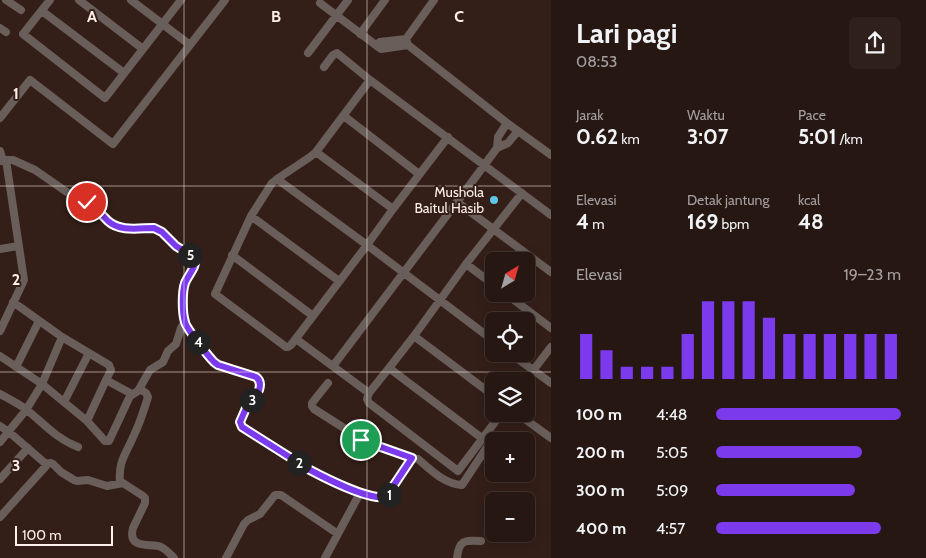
<!DOCTYPE html>
<html lang="id">
<head>
<meta charset="utf-8">
<style>
  :root { --surface:#271712; --page:#2f201b; --text:#f1f3f6; --muted:#a49f9f; --line:#433632; --accent:#7c3aed }
  body { margin:0; font-family:Cabin,sans-serif; background:var(--page); color:var(--text); height:100vh; display:flex; flex-direction:column; font-size:19px; white-space:nowrap }
  * { box-sizing:border-box; margin:0 }
  p { font-size:16px; color:var(--muted) }
  .icon { flex:none; width:28px; height:28px; fill:none; stroke:currentColor; stroke-width:2; stroke-linecap:round; stroke-linejoin:round }
  .map { position:relative; flex:1; overflow:hidden }
  .panel { display:flex; flex-direction:column; background:var(--surface); width:375px }
  .panel>* { flex:none }
  .needle { width:32px; rotate:37deg }
  .buttons { position:absolute; left:485px; top:252px; display:grid; gap:10px }
  .buttons a { display:grid; place-items:center; width:50px; height:50px; border-radius:8px; background:var(--surface); box-shadow:0 2px 12px #0003,0 0 0 1px var(--line); font-size:25px }
  .scale { position:absolute; left:15px; bottom:12px; width:98px; box-sizing:border-box; padding-left:5px; border:2px solid #feefea; border-top:0; font-size:14px; line-height:18px; white-space:nowrap; color:#feefea; -webkit-text-stroke:4px #341f18; paint-order:stroke }
  .pin { position:absolute; display:grid; place-items:center; width:42px; height:42px; color:#fff; margin:-21px; border:2px solid #fff; border-radius:50%; box-shadow:0 1px 5px #0007 }
  .km { position:absolute; width:25px; height:25px; margin:-12px; border-radius:50%; background:#222; color:#fff; font-size:14px; line-height:25px; text-align:center }
  .round { display:grid; place-items:center; flex:none; width:52px; height:52px; border-radius:8px; background:var(--page) }
  .head { display:flex; align-items:center; justify-content:space-between; height:85px; padding:0 25px }
  h1 { font-size:28px; font-weight:700; line-height:38px }
  .metrics { display:grid; grid-template-columns:repeat(3,1fr); gap:8px; height:85px; padding:5px 25px }
  .metrics div { display:grid; align-content:center }
  .metrics b { font-size:21px; font-weight:700 }
  .metrics small { font-size:14px; font-weight:400 }
  .metrics p { font-size:14px }
  .chart { height:140px; padding:10px 25px }
  .chart p { display:flex; justify-content:space-between }
  .chart svg { width:100%; height:90px; margin-top:5px; stroke:var(--accent); stroke-width:6 }
  ul { padding:0 25px; list-style:none; font-size:16px }
  li { display:grid; grid-template-columns:80px 60px 1fr; align-items:center; height:38px }
  li i { height:12px; border-radius:6px; background:var(--accent) }
  main { display:flex; flex:1; min-height:0 }
  .map>svg:first-child { display:block }
  .lines { fill:none; stroke-linecap:round; stroke-linejoin:round }
  .street { stroke:#695e5a; stroke-width:8 }
  .route-casing { stroke:#fff; stroke-width:10 }
  .route { stroke:#7c3aed; stroke-width:6 }
  .grid { fill:none; stroke:#feefea; stroke-width:1; stroke-opacity:0.55 }
  .poi-dot { fill:#5cc7e7; stroke:#341f18; stroke-width:2 }
  .labels { text-anchor:middle; stroke-width:4; stroke-linejoin:round; paint-order:stroke }
  .poi-label { font-size:14px; fill:#feefea; stroke:#341f18; text-anchor:end }
  .grid-label { font-size:16px; text-anchor:middle; font-weight:bold; fill:#feefea; stroke:#341f18; stroke-width:4; stroke-linejoin:round; paint-order:stroke }
</style>
</head>
<body>
<main>
<div class="map">
<svg width="551" height="558" viewBox="0 0 551 558">
  <rect width="100%" height="100%" fill="#341f18"/>
  <g class="lines">
    <!-- street -->
    <path class="street" d="M 6,0 L 21,10
      M 50,0 L 23,34 L 105,98 L 181,0
      M 79,0 L 143,49
      M 131,0 L 190,45
      M 320,3 L 381,49 L 408,45
      M 42,11 L 124,73
      M 0,28 L 6,32
      M 360,34 L 385,0
      M 406,39 L 408,45 L 507,123 L 551,155
      M 376,45 L 380,42 L 406,39 L 434,0
      M 308,53 L 348,0
      M 324,67 L 333,55 L 337,53 L 370,80 L 551,215
      M 344,116 L 419,174
      M 0,118 L 30,80 L 113,144 L 225,0
      M 448,137 L 393,209 L 367,245 L 494,341
      M 497,148 L 498,137 L 507,123
      M 0,151 L 3,161
      M 316,152 L 393,209
      M 6,160 L 13,160 L 35,170 L 74,197 L 90,204 L 109,222 L 121,228 L 154,228 L 161,232 L 176,246 L 195,258 L 195,263 L 186,281 L 184,286 L 184,315 L 186,325 L 214,362 L 256,377 L 260,380 L 260,386 L 259,390 L 247,406 L 240,422 L 242,427 C 265,441 288,458 312,471 C 325,478 376,503 388,495 L 412,458 L 418,459 C 431,470 444,484 462,485 L 489,444
      M 0,161 L 6,160 L 24,280 L 0,331
      M 277,179 L 367,245 L 291,345 L 288,347 L 286,347 L 215,294 L 251,216 L 272,183 L 277,179 L 310,157 L 316,152 L 370,80
      M 457,202 L 551,272
      M 251,216 L 339,281
      M 0,249 L 18,246
      M 232,255 L 313,316
      M 466,264 L 494,285
      M 506,294 L 551,328
      M 414,336 L 389,368 L 483,439
      M 296,339 L 369,393 L 389,368
      M 511,354 L 551,383
      M 0,356 L 42,384 L 87,421 L 105,441 L 109,441 L 130,396 L 130,393 L 106,380 L 111,370 L 109,365 L 62,337 L 13,302
      M 333,366 L 457,202 L 497,148 L 508,143 L 518,131
      M 16,367 L 39,321
      M 525,381 L 551,347
      M 328,383 L 312,403 L 312,406 L 314,409 L 366,442 L 412,458
      M 369,393 L 367,399 L 369,403 L 458,471 L 501,414
      M 0,394 C 9,399 19,404 27,410 C 44,424 57,439 78,447
      M 130,396 L 138,391 L 150,370 L 163,362 L 168,351 L 176,344 L 181,328 L 185,322
      M 494,396 L 414,336 L 466,264 L 522,193
      M 64,402 L 89,353
      M 518,414 L 551,438
      M 87,421 L 106,380
      M 0,426 L 9,432 L 46,464 L 46,466 L 0,517
      M 0,442 L 26,410 L 42,384 L 62,337
      M 46,464 L 51,463 L 53,464 L 61,472 L 74,480 L 77,481 L 88,480 L 107,486 L 123,483 L 143,496 L 145,498 L 145,503 L 133,528 C 127,550 151,543 161,547 C 167,550 170,554 174,558
      M 0,479 L 28,448
      M 120,483 C 118,461 126,454 134,435 C 140,423 144,410 148,397 L 146,393 L 140,389
      M 226,558 L 244,524 L 248,520 L 260,514 L 275,495 L 281,495 L 338,534
      M 325,558 L 360,493
      M 457,558 C 459,540 464,540 481,541"/>
  </g>
  <g class="lines">
    <defs>
      <path id="route" d="M 87,202 C 95,207 101,214 108,221 C 120,232 139,228 154,228 L 162,232 L 176,246 L 195,258 C 197,267 188,275 185,283 C 182,292 182,312 185,322 C 186,328 209,357 214,362 L 218,365 L 256,377 C 260,380 261,384 259,390 L 247,406 L 240,422 L 242,427 L 310,470 C 327,479 369,500 386,497 L 412,458 L 361,440"/>
    </defs>
    <!-- route casing -->
    <use href="#route" class="route-casing"/>
    <!-- route -->
    <use href="#route" class="route"/>
  </g>
  <!-- grid -->
  <path class="grid" d="M 184,0 L 184,558M 367,0 L 367,558M 0,186 L 551,186M 0,372 L 551,372"/>
  <!-- markers -->
  <circle class="poi-dot" cx="494" cy="200" r="5"/>
  <g class="labels">
    <!-- poi labels -->
    <g class="poi-label">
      <text x="484" y="197">Mushola<tspan x="484" dy="16">Baitul Hasib</tspan></text>
    </g>
  </g>
  <g class="grid-label">
    <text x="92" y="22">A</text>
    <text x="276" y="22">B</text>
    <text x="459" y="22">C</text>
    <text x="16" y="99">1</text>
    <text x="16" y="285">2</text>
    <text x="16" y="471">3</text>
  </g>
</svg>
<div class="buttons">
<a><svg class="needle" viewBox="-14 -14 28 28"><path d="M0-13l5 13h-10z" fill="#e53935"/><path d="M0 13l5-13h-10z" fill="#a49f9f"/></svg></a>
<a><svg class="icon" aria-label="locate" viewBox="0 0 24 24"><circle cx="12" cy="12" r="6"/><path d="M12 2v4M12 18v4M2 12h4M18 12h4"/></svg></a>
<a><svg class="icon" aria-label="layers" viewBox="0 0 24 24"><path d="M12 4l9 5-9 5-9-5zM3 14l9 5 9-5"/></svg></a>
<a>+</a>
<a>−</a>
</div>
<div class="scale">100 m</div>
<div class="pin" style="left:361px;top:440px;background:#1e9e55"><svg class="icon" aria-label="arrive" viewBox="0 0 24 24"><path d="M6 21V4h12l-3 4 3 4H6"/></svg></div>
<div class="pin" style="left:87px;top:202px;background:#d93025"><svg class="icon" aria-label="check" viewBox="0 0 24 24"><path d="M5 12l5 5 9-10"/></svg></div>
<b class="km" style="left:389px;top:495px">1</b>
<b class="km" style="left:299px;top:463px">2</b>
<b class="km" style="left:252px;top:400px">3</b>
<b class="km" style="left:198px;top:342px">4</b>
<b class="km" style="left:190px;top:255px">5</b>
</div>
<section class="panel">
<div class="head"><div><h1>Lari pagi</h1><p>08:53</p></div><a class="round"><svg class="icon" aria-label="share" viewBox="0 0 24 24"><path d="M12 15V3M7 8l5-5 5 5M5 13v7h14v-7"/></svg></a></div>
<div class="metrics">
<div><p>Jarak</p><b>0.62<small> km</small></b></div>
<div><p>Waktu</p><b>3:07</b></div>
<div><p>Pace</p><b>5:01<small> /km</small></b></div>
</div>
<div class="metrics">
<div><p>Elevasi</p><b>4<small> m</small></b></div>
<div><p>Detak jantung</p><b>169<small> bpm</small></b></div>
<div><p>kcal</p><b>48</b></div>
</div>
<div class="chart"><p><span>Elevasi</span>19–23 m</p>
<svg viewBox="0 0 160 44" preserveAspectRatio="none"><path d="M5 44V22M15 44V30M25 44V38M35 44V38M45 44V38M55 44V22M65 44V6M75 44V6M85 44V6M95 44V14M105 44V22M115 44V22M125 44V22M135 44V22M145 44V22M155 44V22"/></svg>
</div>
<ul>
<li><b>100 m</b>4:48<i style="width:100%"></i></li>
<li><b>200 m</b>5:05<i style="width:79%"></i></li>
<li><b>300 m</b>5:09<i style="width:75%"></i></li>
<li><b>400 m</b>4:57<i style="width:89%"></i></li>
</ul>
</section>
</main>
</body>
</html>
